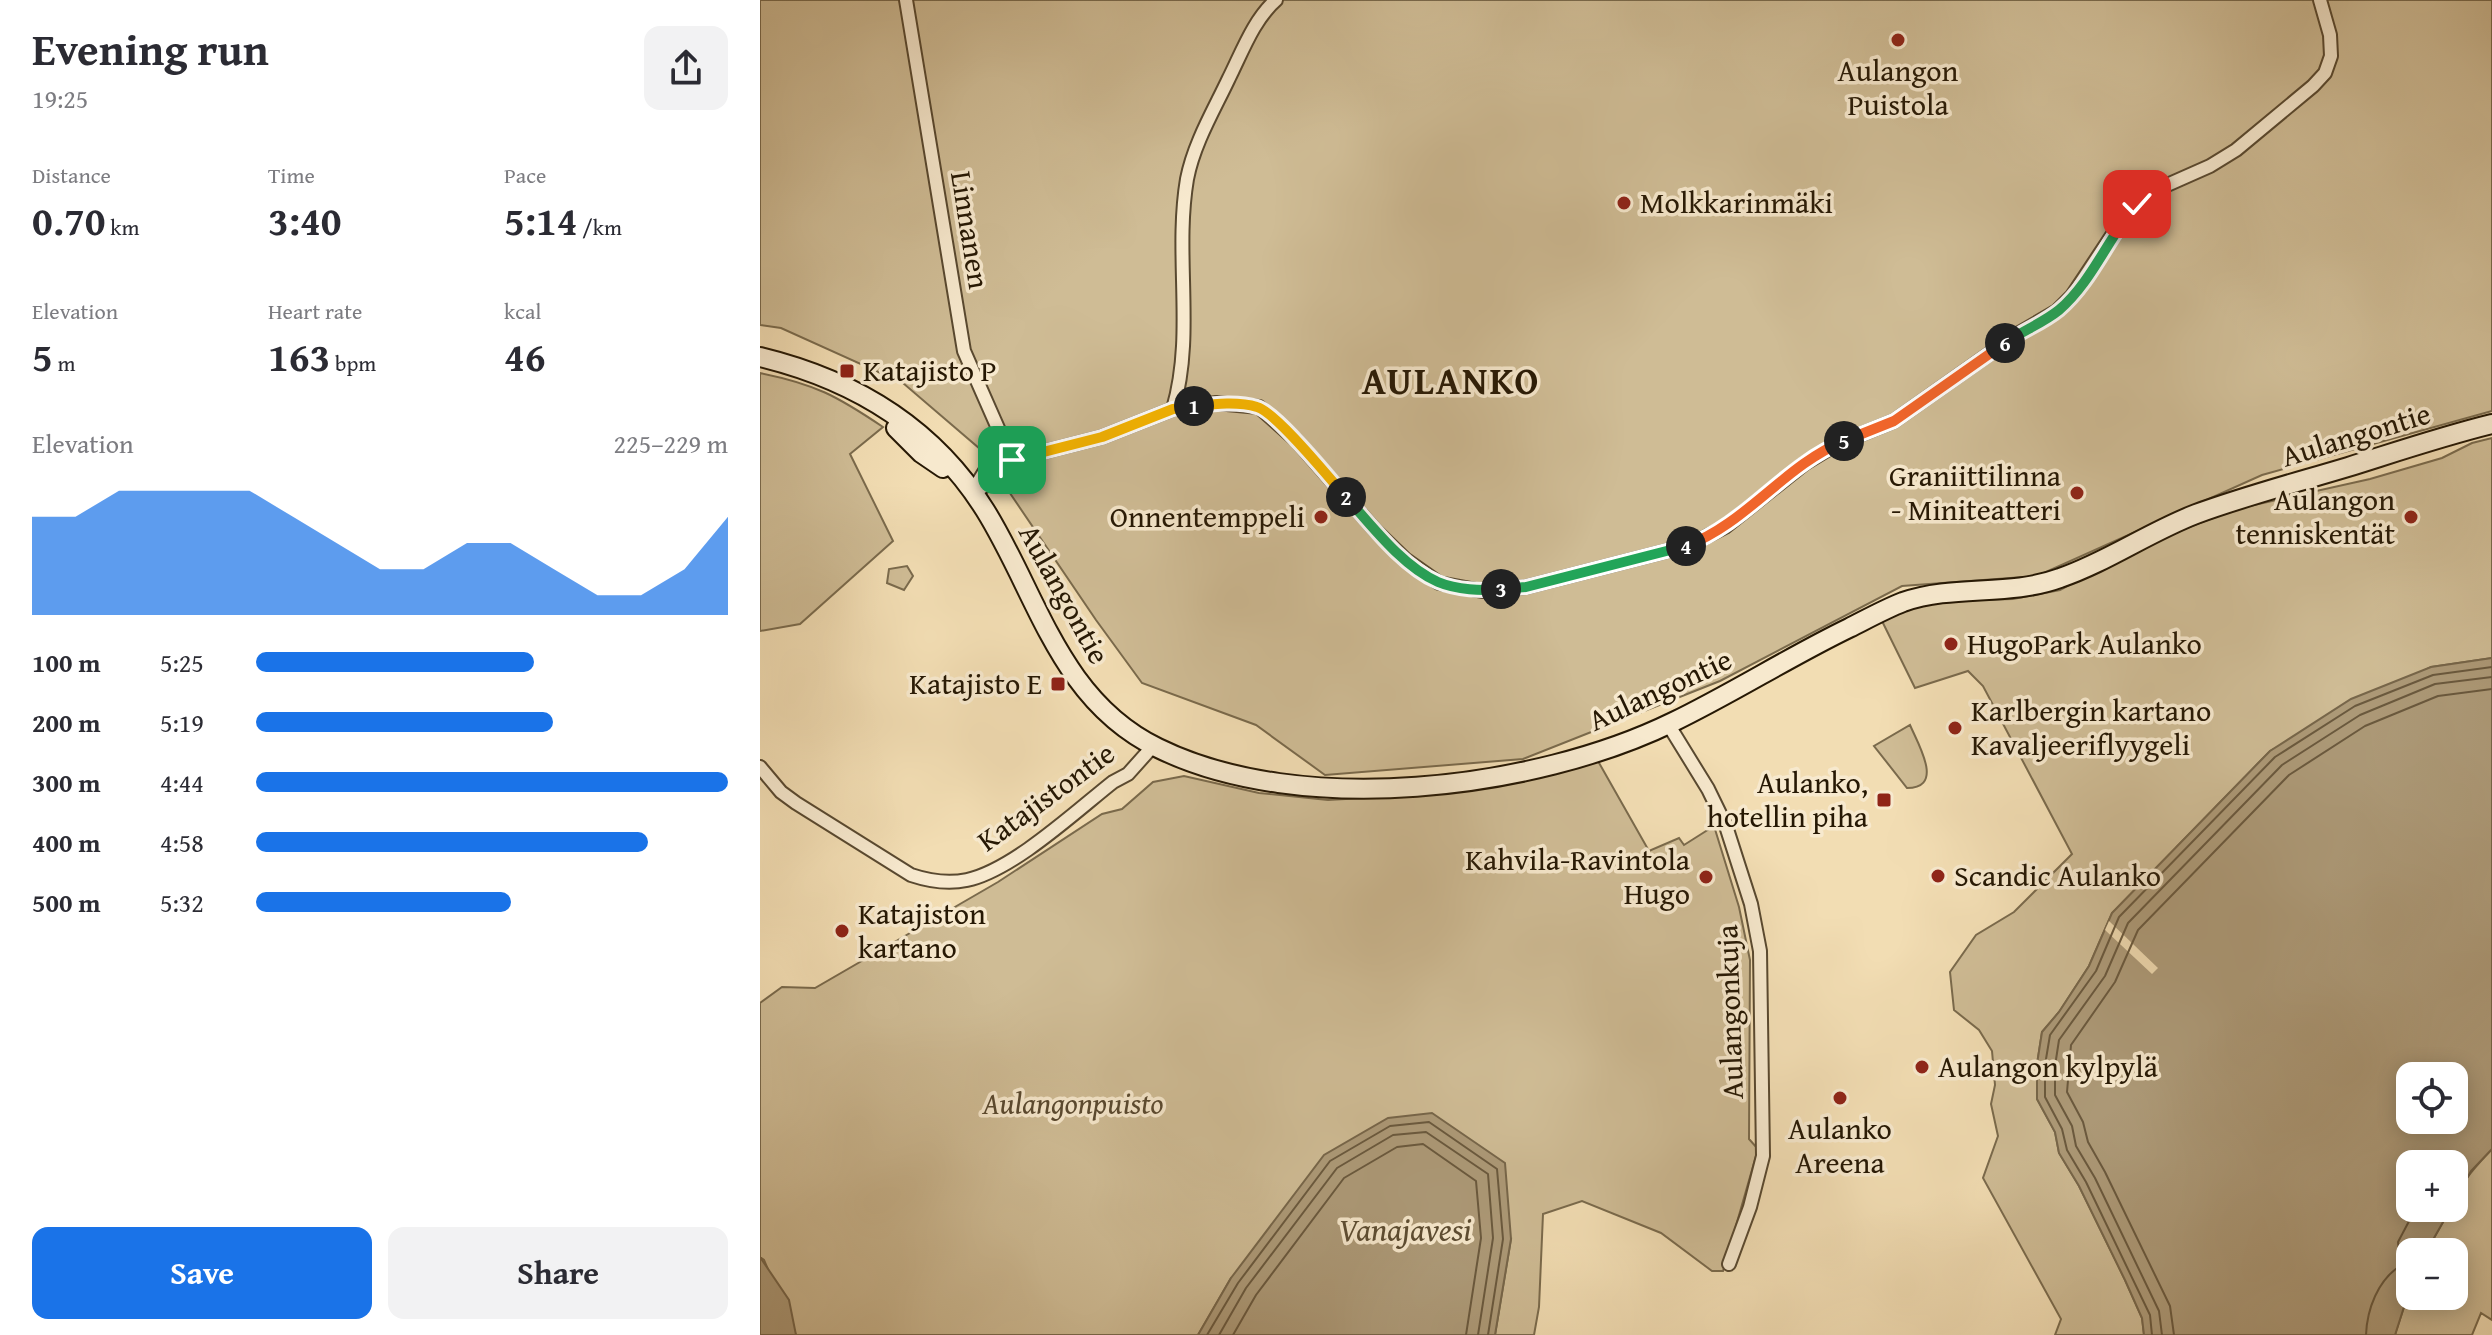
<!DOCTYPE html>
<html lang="en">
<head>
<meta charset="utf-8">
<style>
  :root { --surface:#fff; --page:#f2f2f3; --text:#2b2b33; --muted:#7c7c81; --accent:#1a73e8 }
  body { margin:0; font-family:"Gentium Book Plus",serif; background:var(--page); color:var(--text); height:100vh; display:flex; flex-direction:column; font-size:30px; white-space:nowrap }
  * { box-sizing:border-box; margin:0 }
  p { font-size:26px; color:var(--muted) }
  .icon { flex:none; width:44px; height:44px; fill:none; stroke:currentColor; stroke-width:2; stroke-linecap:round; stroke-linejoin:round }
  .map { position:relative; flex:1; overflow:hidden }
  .drawer { display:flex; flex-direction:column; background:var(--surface); width:760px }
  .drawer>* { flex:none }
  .buttons { position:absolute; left:1636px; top:1062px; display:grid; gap:16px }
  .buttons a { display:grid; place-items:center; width:72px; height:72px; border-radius:16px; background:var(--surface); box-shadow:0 4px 20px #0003; font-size:40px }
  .pin { position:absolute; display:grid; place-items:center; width:68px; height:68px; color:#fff; margin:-34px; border-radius:16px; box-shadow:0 4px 12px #0006 }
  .km { position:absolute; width:40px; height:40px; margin:-20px; border-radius:50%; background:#222; color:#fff; font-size:22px; line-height:40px; text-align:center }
  .round { display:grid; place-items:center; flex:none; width:84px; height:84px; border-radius:16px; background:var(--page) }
  .head { display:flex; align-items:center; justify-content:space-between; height:136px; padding:0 32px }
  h1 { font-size:44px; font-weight:800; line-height:60px }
  .stats { display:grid; grid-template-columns:repeat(3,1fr); gap:12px; height:136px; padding:8px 32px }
  .stats div { display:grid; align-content:center }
  .stats b { font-size:40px; font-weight:800 }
  .stats small { font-size:22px; font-weight:400 }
  .stats p { font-size:22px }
  .chart { height:224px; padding:16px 32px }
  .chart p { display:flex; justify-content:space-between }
  .chart svg { width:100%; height:144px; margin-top:8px; fill:var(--accent); opacity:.7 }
  .primary-button { display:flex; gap:16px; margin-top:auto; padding:16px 32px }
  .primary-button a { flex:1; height:92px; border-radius:16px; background:var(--accent); color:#fff; font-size:32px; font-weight:800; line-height:92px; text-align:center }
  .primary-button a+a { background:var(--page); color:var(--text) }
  ul { padding:0 32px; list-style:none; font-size:26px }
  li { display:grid; grid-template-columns:128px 96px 1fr; align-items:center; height:60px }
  li i { height:20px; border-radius:10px; background:var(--accent) }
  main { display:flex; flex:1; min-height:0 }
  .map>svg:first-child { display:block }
  .green { fill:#cfbc95; stroke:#7a6a4c; stroke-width:2 }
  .water { fill:#ad9a78; stroke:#77664a; stroke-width:2; fill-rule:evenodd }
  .pier { fill:#f2ddb3 }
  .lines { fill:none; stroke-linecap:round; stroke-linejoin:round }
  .shore { stroke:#6a593e; stroke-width:2 }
  .street-casing { stroke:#594930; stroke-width:16 }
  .secondary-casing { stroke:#261804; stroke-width:22 }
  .street { stroke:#f7e9ce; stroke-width:12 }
  .secondary { stroke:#f7e9ce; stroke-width:18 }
  .split-1-casing { stroke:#fff; stroke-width:16 }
  .split-2-casing { stroke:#fff; stroke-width:16 }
  .split-3-casing { stroke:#fff; stroke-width:16 }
  .split-4-casing { stroke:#fff; stroke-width:16 }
  .split-5-casing { stroke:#fff; stroke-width:16 }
  .split-6-casing { stroke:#fff; stroke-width:16 }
  .split-7-casing { stroke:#fff; stroke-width:16 }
  .split-1 { stroke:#f5b400; stroke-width:10 }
  .split-2 { stroke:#f5b400; stroke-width:10 }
  .split-3 { stroke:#22a559; stroke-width:10 }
  .split-4 { stroke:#22a559; stroke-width:10 }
  .split-5 { stroke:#f0652b; stroke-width:10 }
  .split-6 { stroke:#f0652b; stroke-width:10 }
  .split-7 { stroke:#22a559; stroke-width:10 }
  .poi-dot { fill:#8f2418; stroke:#f7e9ce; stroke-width:3 }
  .labels { text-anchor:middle; stroke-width:7; stroke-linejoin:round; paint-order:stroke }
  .poi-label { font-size:30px; fill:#261804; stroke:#f7e9ce; text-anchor:start }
  .street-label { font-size:30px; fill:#261804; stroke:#f7e9ce }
  .park-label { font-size:30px; font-style:italic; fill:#594930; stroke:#f7e9ce }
  .water-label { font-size:32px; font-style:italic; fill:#5c4c32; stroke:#f7e9ce }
  .district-label { font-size:38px; font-weight:bold; letter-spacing:2px; fill:#261804; stroke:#f7e9ce }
</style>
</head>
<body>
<main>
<section class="drawer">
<div class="head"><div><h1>Evening run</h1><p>19:25</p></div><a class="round"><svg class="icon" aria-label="share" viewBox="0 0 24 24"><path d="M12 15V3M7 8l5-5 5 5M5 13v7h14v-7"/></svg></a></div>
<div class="stats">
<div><p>Distance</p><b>0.70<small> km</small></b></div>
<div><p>Time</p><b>3:40</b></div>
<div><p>Pace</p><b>5:14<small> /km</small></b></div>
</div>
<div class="stats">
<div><p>Elevation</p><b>5<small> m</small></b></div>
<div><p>Heart rate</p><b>163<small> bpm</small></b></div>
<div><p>kcal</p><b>46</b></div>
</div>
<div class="chart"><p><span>Elevation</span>225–229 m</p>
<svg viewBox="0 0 160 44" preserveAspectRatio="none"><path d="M0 44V14L10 14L20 6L30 6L40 6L50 6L60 14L70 22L80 30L90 30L100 22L110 22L120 30L130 38L140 38L150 30L160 14V44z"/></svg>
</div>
<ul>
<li><b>100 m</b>5:25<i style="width:59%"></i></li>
<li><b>200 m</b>5:19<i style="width:63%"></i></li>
<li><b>300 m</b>4:44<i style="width:100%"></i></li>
<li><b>400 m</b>4:58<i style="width:83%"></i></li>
<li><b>500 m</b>5:32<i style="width:54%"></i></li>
</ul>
<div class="primary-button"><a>Save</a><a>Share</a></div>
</section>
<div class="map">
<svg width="1732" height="1335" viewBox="0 0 1732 1335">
  <rect width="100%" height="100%" fill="#f2ddb3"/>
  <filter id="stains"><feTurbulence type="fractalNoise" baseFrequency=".0025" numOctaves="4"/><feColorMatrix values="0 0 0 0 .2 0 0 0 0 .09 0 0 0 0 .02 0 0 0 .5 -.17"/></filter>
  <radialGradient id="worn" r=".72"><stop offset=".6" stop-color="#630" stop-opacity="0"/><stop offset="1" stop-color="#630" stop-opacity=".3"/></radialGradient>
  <!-- green -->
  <path class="green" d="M 0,0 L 1732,0 L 1732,411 L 1502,475 L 1277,576 L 1142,586 L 960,681 L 763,759 L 565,775 L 496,725 L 382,683 L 336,620 L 220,449 L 143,383 L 21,328 L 0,325 Z
    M 0,373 C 55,384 77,396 123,427 L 90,454 L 133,541 L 40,624 L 0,631 Z
    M 1732,438 L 1732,658 L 1671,667 L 1510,751 L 1352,913 L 1329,966 L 1299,1012 L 1282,1032 L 1277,1064 L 1277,1099 L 1295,1132 L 1299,1153 L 1319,1186 L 1365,1280 L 1382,1318 L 1384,1335 L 1295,1335 L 1301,1319 L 1223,1178 L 1238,1136 L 1231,1104 L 1235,1085 L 1232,1051 L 1219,1030 L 1194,1010 L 1190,972 L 1216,935 L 1254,912 L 1312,854 L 1223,686 L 1208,671 L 1155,688 L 1120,617 L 1140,608 L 1182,601 L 1253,599 L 1300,590 L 1383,545 L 1476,509 L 1610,479 L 1682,458 L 1712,443 Z
    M 147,566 L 153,576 L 144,590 L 127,583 L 129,569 Z
    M 1150,725 C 1158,744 1185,788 1147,788 L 1114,746 Z
    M 834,754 L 889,851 L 919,838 L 924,845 L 954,826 L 979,907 L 990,960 L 989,1139 L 998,1149 L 963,1271 L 952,1271 L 901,1233 L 822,1201 L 783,1214 L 779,1307 L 774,1335 L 735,1335 L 751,1239 L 471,1278 L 438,1335 L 36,1335 L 4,1260 L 0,1257 L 0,1003 L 22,987 L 55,988 L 238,882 L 342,814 L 362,809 L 393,782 L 424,776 L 499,793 L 568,800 L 621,797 L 766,779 Z
    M 1732,1149 L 1732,1320 L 1721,1313 L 1712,1335 L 1635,1335 L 1650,1288 L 1650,1296 L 1694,1296 L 1694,1252 L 1666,1252 L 1691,1208 L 1694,1208 C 1696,1186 1717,1165 1732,1149 Z"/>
  <!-- water -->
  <path class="water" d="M 1732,658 L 1732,1149 L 1711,1171 L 1694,1202 L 1694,1164 L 1650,1164 L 1650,1208 L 1691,1208 L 1666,1252 L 1650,1252 L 1650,1288 L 1635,1335 L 1384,1335 L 1382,1318 L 1365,1280 L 1319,1186 L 1299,1153 L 1295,1132 L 1277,1099 L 1277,1064 L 1282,1032 L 1299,1012 L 1329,966 L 1352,913 L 1510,751 L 1591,699 L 1671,667 ZM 1650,1076 L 1694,1076 L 1694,1120 L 1650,1120 Z
    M 672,1113 L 745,1163 L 751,1239 L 735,1335 L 438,1335 L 471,1278 L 564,1155 L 628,1118 Z
    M 0,1257 L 29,1300 L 36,1335 L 0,1335 Z"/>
  <!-- pier -->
  <path class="pier" d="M 1349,921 L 1398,968 L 1392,974 L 1345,930 Z"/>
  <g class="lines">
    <!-- shore -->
    <path class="shore" d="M 447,1335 L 478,1283 L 570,1161 L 630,1126 L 669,1122 L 737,1169 L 743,1239 L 728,1335
      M 459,1335 L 486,1288 L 577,1168 L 633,1135 L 666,1132 L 728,1174 L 733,1238 L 718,1335
      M 473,1335 L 496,1295 L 584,1178 L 637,1147 L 663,1144 L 716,1181 L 721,1238 L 706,1335
      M 1392,1335 L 1390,1315 L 1326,1182 L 1307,1150 L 1302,1129 L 1285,1097 L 1285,1065 L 1290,1035 L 1336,971 L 1359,917 L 1515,757 L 1595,706 L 1673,675 L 1732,667
      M 1402,1335 L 1399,1311 L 1335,1178 L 1316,1146 L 1312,1126 L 1295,1095 L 1295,1066 L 1299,1040 L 1345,976 L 1368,923 L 1522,765 L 1600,715 L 1675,684 L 1732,677
      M 1414,1335 L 1410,1306 L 1345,1172 L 1328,1142 L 1323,1122 L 1307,1092 L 1311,1045 L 1355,982 L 1378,930 L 1529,775 L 1605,726 L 1678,696 L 1732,689
      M 1606,1335 C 1607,1309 1618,1280 1640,1266 L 1638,1242 L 1656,1208"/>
    <defs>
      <path id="street" d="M 146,0 L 204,351 L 252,460
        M 516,0 C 494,19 482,52 469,78 C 454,110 434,143 427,179 C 414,256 435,334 413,409 L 456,403 L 499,407 L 536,440 L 615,530 L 645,559 L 679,583 L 722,591 L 766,587 L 930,545 L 965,527 L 1044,464 L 1077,444 L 1134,421 L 1256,335 L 1297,311 L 1312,296 L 1359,225 L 1377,204 L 1389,193 L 1450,166 L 1476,150 L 1553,86 L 1565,73 L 1571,56 L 1570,35 L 1560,0
        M 212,492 C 234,485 236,471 252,460 L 342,437 L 413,409
        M 212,492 L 225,471 L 244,466
        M 908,724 L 948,789 L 966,826 L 991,904 L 1000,951 L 1003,1156 L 990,1207 L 969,1264
        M 0,767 L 21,792 L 36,803 L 151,875 C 169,881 188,884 207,880 C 253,870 315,812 353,782 L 368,774 L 393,746"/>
      <path id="secondary" d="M 0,357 C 95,380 173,427 225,510 C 278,595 299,700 398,748 C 540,818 774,790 913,722 C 973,693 1029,657 1089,628 C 1107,619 1125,609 1143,602 C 1195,584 1248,597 1300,578 C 1347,562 1389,532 1436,514 C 1485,496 1538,482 1588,467 C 1636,452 1683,436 1732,424
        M 136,428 L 161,453 L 183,468"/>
    </defs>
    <!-- street casing -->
    <use href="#street" class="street-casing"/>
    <!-- secondary casing -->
    <use href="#secondary" class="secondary-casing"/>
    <!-- street -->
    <use href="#street" class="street"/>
    <!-- secondary -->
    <use href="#secondary" class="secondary"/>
  </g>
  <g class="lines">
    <defs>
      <path id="split-1" d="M 252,460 L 342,437 L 413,409 L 434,406"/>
      <path id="split-2" d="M 434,406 C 453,404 478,401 497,407 C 516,412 570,479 586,497"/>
      <path id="split-3" d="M 586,497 C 611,525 643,567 678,582 C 697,590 722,591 741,589"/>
      <path id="split-4" d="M 741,589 L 766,587 L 926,546"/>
      <path id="split-5" d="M 926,546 C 986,524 1025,465 1084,441"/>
      <path id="split-6" d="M 1084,441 L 1134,421 L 1245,343"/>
      <path id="split-7" d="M 1245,343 C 1262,331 1283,323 1299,310 C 1332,282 1349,236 1377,204"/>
    </defs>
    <!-- split-1 casing -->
    <use href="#split-1" class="split-1-casing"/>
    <!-- split-2 casing -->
    <use href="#split-2" class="split-2-casing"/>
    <!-- split-3 casing -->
    <use href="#split-3" class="split-3-casing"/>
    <!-- split-4 casing -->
    <use href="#split-4" class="split-4-casing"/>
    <!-- split-5 casing -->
    <use href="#split-5" class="split-5-casing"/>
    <!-- split-6 casing -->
    <use href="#split-6" class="split-6-casing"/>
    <!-- split-7 casing -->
    <use href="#split-7" class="split-7-casing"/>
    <!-- split-1 -->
    <use href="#split-1" class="split-1"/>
    <!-- split-2 -->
    <use href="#split-2" class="split-2"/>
    <!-- split-3 -->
    <use href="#split-3" class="split-3"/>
    <!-- split-4 -->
    <use href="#split-4" class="split-4"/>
    <!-- split-5 -->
    <use href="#split-5" class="split-5"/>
    <!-- split-6 -->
    <use href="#split-6" class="split-6"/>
    <!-- split-7 -->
    <use href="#split-7" class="split-7"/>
  </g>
  <!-- markers -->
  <g class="poi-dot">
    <circle cx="1138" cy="40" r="8"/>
    <circle cx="864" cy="203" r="8"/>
    <rect x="79" y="363" width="16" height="16" rx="4"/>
    <circle cx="1317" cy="493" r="8"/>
    <circle cx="561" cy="517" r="8"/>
    <circle cx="1651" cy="517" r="8"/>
    <circle cx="1191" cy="644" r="8"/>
    <rect x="290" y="676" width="16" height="16" rx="4"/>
    <circle cx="1195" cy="728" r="8"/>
    <rect x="1116" y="792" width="16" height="16" rx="4"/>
    <circle cx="1178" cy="876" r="8"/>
    <circle cx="946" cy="877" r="8"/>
    <circle cx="82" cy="931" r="8"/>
    <circle cx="1162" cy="1067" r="8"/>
    <circle cx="1080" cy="1098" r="8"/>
  </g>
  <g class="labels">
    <!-- poi labels -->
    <g class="poi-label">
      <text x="1138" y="81" text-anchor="middle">Aulangon<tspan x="1138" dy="34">Puistola</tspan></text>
      <text x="880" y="213">Molkkarinmäki</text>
      <text x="103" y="381">Katajisto P</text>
      <text x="1301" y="486" text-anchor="end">Graniittilinna<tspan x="1301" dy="34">- Miniteatteri</tspan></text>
      <text x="1635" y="510" text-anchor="end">Aulangon<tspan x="1635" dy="34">tenniskentät</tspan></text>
      <text x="545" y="527" text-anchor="end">Onnentemppeli</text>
      <text x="1207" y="654">HugoPark Aulanko</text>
      <text x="282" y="694" text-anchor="end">Katajisto E</text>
      <text x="1211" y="721">Karlbergin kartano<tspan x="1211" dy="34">Kavaljeeriflyygeli</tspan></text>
      <text x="1108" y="793" text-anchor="end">Aulanko,<tspan x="1108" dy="34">hotellin piha</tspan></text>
      <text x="930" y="870" text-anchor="end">Kahvila-Ravintola<tspan x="930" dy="34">Hugo</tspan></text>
      <text x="1194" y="886">Scandic Aulanko</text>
      <text x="98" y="924">Katajiston<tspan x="98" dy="34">kartano</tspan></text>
      <text x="1178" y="1077">Aulangon kylpylä</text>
      <text x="1080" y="1139" text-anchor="middle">Aulanko<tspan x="1080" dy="34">Areena</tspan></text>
    </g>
    <!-- street labels -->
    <g class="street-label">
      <text transform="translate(210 230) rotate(81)" y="10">Linnanen</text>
      <text transform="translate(1596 435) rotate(-17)" y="10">Aulangontie</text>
      <text transform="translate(304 594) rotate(61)" y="10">Aulangontie</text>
      <text transform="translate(900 690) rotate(-25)" y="10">Aulangontie</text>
      <text transform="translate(286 797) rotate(-36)" y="10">Katajistontie</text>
      <text transform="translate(970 1012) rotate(-92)" y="10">Aulangonkuja</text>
    </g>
    <!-- park labels -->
    <g class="park-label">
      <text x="313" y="1114">Aulangonpuisto</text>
    </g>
    <!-- water labels -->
    <g class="water-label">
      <text x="645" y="1241">Vanajavesi</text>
    </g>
    <!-- district labels -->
    <g class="district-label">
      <text x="691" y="394">AULANKO</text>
    </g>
  </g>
  <rect width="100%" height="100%" filter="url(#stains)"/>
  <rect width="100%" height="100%" fill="url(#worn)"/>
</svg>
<div class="buttons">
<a><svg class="icon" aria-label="locate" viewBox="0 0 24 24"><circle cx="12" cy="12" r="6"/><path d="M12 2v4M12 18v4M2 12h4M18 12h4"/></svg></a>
<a>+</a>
<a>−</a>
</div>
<div class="pin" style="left:252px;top:460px;background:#1e9e55"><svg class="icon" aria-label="arrive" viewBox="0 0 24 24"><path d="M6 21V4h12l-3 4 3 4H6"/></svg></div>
<div class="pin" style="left:1377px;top:204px;background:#d93025"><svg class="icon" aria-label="check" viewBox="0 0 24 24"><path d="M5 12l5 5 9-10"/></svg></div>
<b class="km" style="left:434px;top:406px">1</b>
<b class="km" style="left:586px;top:497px">2</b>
<b class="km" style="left:741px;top:589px">3</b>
<b class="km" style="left:926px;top:546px">4</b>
<b class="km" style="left:1084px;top:441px">5</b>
<b class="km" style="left:1245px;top:343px">6</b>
</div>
</main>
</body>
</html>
